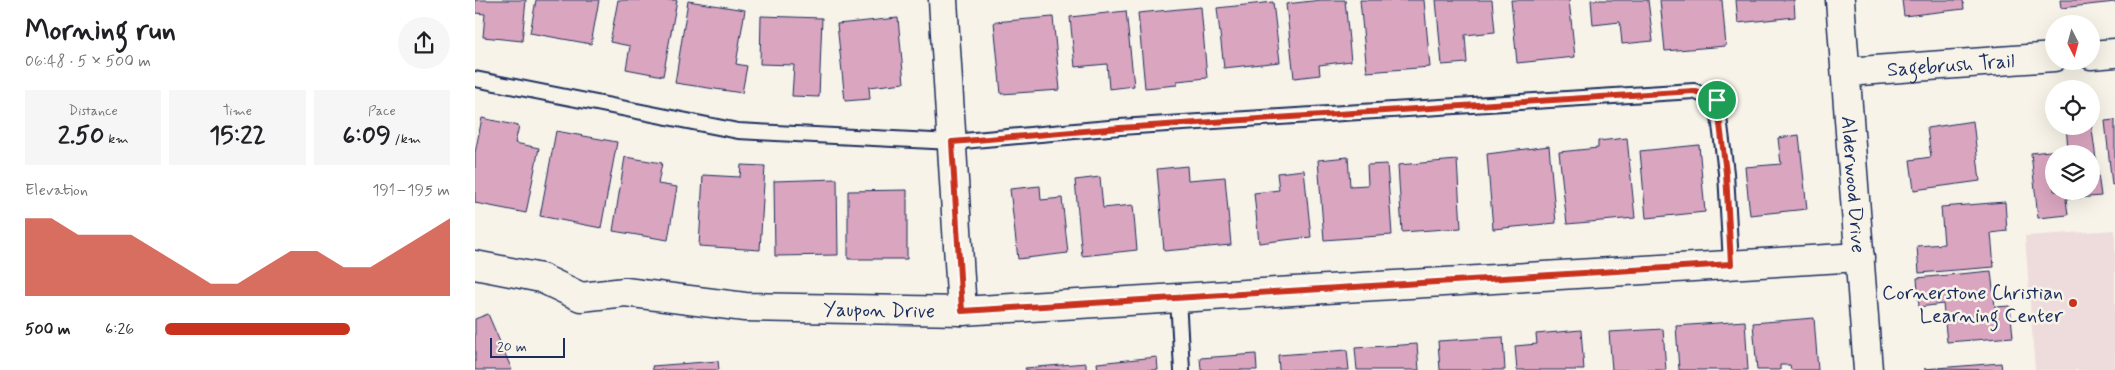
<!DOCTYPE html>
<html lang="en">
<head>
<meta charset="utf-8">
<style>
  :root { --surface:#fff; --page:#f6f6f6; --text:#202124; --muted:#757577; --accent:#c8321e }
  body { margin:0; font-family:Mynerve,sans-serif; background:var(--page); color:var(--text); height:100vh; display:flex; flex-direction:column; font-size:19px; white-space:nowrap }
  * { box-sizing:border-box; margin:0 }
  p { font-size:16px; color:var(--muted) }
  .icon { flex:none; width:28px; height:28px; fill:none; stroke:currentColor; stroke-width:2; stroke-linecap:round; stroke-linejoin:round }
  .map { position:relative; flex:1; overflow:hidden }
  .sheet { display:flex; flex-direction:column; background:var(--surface); width:475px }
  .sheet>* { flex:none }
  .needle { width:32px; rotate:174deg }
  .fabs { position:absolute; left:1570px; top:15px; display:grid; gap:10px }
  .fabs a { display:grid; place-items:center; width:55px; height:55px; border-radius:50%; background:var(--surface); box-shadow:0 5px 20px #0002; font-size:25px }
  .scale { position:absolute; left:15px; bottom:12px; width:75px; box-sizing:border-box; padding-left:5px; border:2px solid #1b2f5e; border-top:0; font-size:14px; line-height:18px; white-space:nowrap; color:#1b2f5e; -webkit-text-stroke:4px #f7f3e8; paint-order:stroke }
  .pin { position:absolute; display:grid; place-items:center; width:42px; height:42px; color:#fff; margin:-21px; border:2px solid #fff; border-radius:50%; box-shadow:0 1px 5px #0007 }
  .round { display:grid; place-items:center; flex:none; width:52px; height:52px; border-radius:26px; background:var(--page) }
  .headline { display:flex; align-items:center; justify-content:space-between; height:85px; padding:0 25px }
  h1 { font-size:28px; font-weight:700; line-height:38px }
  .figures { display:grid; grid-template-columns:repeat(3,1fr); gap:8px; height:85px; padding:5px 25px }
  .figures div { display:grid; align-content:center; border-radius:0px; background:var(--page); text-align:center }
  .figures b { font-size:25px; font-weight:700 }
  .figures small { font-size:14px; font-weight:400 }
  .figures p { font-size:14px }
  .chart { height:140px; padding:10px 25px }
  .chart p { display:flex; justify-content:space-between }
  .chart svg { width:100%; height:90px; margin-top:5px; fill:var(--accent); opacity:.7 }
  ul { padding:0 25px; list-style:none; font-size:16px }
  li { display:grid; grid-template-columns:80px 60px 1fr; align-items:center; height:38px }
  li i { height:12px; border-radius:6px; background:var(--accent) }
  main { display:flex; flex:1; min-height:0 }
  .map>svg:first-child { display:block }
  .built { fill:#eedcdc }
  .building { fill:#daa5bf; stroke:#1b2f5e; fill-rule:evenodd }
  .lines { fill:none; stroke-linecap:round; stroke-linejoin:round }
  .lane-casing { stroke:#1b2f5e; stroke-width:18 }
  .street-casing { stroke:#1b2f5e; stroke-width:31 }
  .lane { stroke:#f7f3e8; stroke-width:14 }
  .street { stroke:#f7f3e8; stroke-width:28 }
  .route-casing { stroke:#fff; stroke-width:10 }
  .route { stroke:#c8321e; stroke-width:6 }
  .poi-dot { fill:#c8321e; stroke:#f7f3e8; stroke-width:2 }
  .labels { text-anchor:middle; stroke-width:5; stroke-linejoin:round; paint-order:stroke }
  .street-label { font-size:20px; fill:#1b2f5e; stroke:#f7f3e8 }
  .poi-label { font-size:20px; fill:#1b2f5e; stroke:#f7f3e8; text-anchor:end }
</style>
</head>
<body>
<main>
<section class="sheet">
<div class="headline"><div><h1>Morning run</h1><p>06:48 · 5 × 500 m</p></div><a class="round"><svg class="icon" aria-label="share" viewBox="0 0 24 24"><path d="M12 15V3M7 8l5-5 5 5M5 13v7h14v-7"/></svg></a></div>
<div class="figures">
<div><p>Distance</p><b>2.50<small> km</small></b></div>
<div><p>Time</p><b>15:22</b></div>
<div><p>Pace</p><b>6:09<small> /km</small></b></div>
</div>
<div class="chart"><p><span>Elevation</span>191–195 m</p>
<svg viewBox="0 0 160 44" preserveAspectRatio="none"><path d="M0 44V6L10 6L20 14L30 14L40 14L50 22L60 30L70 38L80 38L90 30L100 22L110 22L120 30L130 30L140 22L150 14L160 6V44z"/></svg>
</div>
<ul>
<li><b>500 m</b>6:26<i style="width:65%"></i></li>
</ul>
</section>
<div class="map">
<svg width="1640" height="370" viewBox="0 0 1640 370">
  <rect width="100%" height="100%" fill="#f7f3e8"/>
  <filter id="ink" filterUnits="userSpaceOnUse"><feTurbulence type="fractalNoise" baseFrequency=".02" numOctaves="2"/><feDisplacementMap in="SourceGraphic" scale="10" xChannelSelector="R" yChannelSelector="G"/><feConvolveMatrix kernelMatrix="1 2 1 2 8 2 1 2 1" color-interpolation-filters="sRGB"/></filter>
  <g filter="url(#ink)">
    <!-- built -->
    <path class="built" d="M 1640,230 L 1640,370 L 1560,370 L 1550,236 Z"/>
    <!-- building -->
    <path class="building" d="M 0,0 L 51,0 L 47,41 L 8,37 L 10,14 L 0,13 Z
      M 61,0 L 124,0 L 116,44 L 55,33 Z
      M 143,0 L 202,0 L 188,76 L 151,69 L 155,46 L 135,42 Z
      M 846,0 L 870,0 L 876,61 L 844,65 L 845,75 L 819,78 L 811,4 Z
      M 885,0 L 949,0 L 955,67 L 892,72 Z
      M 961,0 L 1017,0 L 1020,32 L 990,35 L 992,63 L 967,65 Z
      M 1036,0 L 1094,0 L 1100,57 L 1042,63 Z
      M 1116,0 L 1173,0 L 1178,41 L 1147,44 L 1145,22 L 1118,25 Z
      M 1185,0 L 1247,0 L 1251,46 L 1190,51 Z
      M 1261,0 L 1319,0 L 1320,17 L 1263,23 Z
      M 1427,0 L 1488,0 L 1489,9 L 1429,16 Z
      M 1585,0 L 1640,0 L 1640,2 L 1586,8 Z
      M 213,1 L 270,10 L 261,64 L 272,66 L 267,93 L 200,83 Z
      M 798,2 L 805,62 L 749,68 L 742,8 Z
      M 726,7 L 732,78 L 702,81 L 702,85 L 670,88 L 663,13 Z
      M 651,11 L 659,86 L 634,89 L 632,64 L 600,67 L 595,17 Z
      M 286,16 L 347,18 L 344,97 L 317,96 L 319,65 L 285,64 Z
      M 578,17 L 585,90 L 526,94 L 519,22 Z
      M 423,18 L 429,83 L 394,87 L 395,99 L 370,101 L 362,24 Z
      M 7,118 L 44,126 L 40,143 L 64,148 L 51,213 L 0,203 L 0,153 Z
      M 1640,120 L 1640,184 L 1637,185 L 1630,121 Z
      M 1498,121 L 1505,181 L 1439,190 L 1435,160 L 1456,157 L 1452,128 Z
      M 1616,122 L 1626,196 L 1591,199 L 1593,215 L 1563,218 L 1556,153 L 1593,149 L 1591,126 L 1616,126 ZM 1579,154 L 1616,154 L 1616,191 L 1579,191 Z
      M 81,131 L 142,142 L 126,228 L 65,216 Z
      M 1324,135 L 1332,209 L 1275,215 L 1270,167 L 1306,164 L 1303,138 Z
      M 1152,138 L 1160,218 L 1092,224 L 1084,152 L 1123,148 L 1123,141 Z
      M 1224,145 L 1230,212 L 1171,218 L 1165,151 Z
      M 1074,146 L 1081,223 L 1018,229 L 1012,154 Z
      M 150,157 L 187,163 L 183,184 L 202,187 L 193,240 L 138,231 Z
      M 873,157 L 875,186 L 893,185 L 892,165 L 912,164 L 917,235 L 849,240 L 843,160 Z
      M 982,160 L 986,228 L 927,232 L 923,165 Z
      M 266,165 L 290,166 L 285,250 L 224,246 L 228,175 L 265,177 Z
      M 712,166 L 713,180 L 750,177 L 756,245 L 689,251 L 682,169 Z
      M 829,170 L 836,237 L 784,243 L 779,193 L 804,190 L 802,173 Z
      M 625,177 L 628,208 L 658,205 L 662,250 L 607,256 L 600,180 Z
      M 362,179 L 363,255 L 300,256 L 299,181 Z
      M 565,186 L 566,200 L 587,198 L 593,253 L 543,259 L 535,189 Z
      M 432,190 L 432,259 L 373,259 L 373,191 Z
      M 1530,202 L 1532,231 L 1516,233 L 1519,267 L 1444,273 L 1442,246 L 1469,244 L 1466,207 Z
      M 1516,271 L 1520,307 L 1535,306 L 1538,337 L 1472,342 L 1468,304 L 1444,307 L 1442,278 Z
      M 13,314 L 37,370 L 0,370 L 0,319 Z
      M 1339,318 L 1343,370 L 1316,370 L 1315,365 L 1305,365 L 1305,370 L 1282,370 L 1278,323 Z
      M 1270,321 L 1273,370 L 1204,370 L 1201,326 Z
      M 1188,329 L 1191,370 L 1137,370 L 1134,332 Z
      M 1106,330 L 1109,370 L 1042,370 L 1040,346 L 1062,344 L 1061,334 Z
      M 1028,337 L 1030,370 L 965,370 L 963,341 Z
      M 942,344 L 944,370 L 882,370 L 880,348 Z
      M 872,350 L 874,370 L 804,370 L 803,355 Z
      M 781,354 L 782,370 L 726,370 L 725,358 Z
      M 682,357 L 683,370 L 623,370 L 622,363 Z
      M 243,361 L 244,370 L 178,370 L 177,366 Z
      M 611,363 L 611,370 L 551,370 L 550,368 Z
      M 1526,363 L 1527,370 L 1449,369 Z"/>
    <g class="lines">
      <defs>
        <path id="lane" d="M 0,79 L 263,131 L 477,142 L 645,127 L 1219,91 L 1242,101 L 1251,173 L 1256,264
          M 703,298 L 707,370"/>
        <g id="street">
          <path d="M 468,0 L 487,311"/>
          <path id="s1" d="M 1365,0 L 1393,370"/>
          <path d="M 1616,55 L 1640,53"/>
          <path id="s2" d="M 1371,72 L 1579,57"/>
          <path id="s3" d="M 0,265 L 66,278 L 106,297 L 150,292 L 270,307 L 487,311 L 1385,257"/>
        </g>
      </defs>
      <!-- lane casing -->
      <use href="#lane" class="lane-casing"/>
      <!-- street casing -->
      <use href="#street" class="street-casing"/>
      <!-- lane -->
      <use href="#lane" class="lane"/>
      <!-- street -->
      <use href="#street" class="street"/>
    </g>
  </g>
  <g class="lines" filter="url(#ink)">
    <defs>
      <path id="route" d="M 1219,91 L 1242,100 L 1251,173 L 1256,264 L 487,311 L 477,142 L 645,128 Z"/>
    </defs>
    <!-- route casing -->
    <use href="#route" class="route-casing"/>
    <!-- route -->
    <use href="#route" class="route"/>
  </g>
  <!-- markers -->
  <circle class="poi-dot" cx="1598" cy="303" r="5"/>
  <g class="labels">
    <!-- street labels -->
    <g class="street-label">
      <text dy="7" stroke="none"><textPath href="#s2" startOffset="105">Sagebrush Trail</textPath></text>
      <text dy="7" stroke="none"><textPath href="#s1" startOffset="185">Alderwood Drive</textPath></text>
      <text dy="7" stroke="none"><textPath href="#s3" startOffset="411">Yaupon Drive</textPath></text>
    </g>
    <!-- poi labels -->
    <g class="poi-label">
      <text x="1588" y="299">Cornerstone Christian<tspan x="1588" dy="23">Learning Center</tspan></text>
    </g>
  </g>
</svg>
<div class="fabs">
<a><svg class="needle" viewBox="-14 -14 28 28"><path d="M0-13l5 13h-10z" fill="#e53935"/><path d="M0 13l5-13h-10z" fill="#757577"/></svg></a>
<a><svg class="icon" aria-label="locate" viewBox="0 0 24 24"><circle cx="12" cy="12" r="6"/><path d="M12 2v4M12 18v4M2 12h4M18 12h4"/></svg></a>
<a><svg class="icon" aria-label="layers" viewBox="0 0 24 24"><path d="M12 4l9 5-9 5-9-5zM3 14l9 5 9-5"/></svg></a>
</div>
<div class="scale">20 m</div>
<div class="pin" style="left:1242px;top:100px;background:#1e9e55"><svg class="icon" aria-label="arrive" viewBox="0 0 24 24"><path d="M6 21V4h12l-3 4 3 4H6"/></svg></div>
</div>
</main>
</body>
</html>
